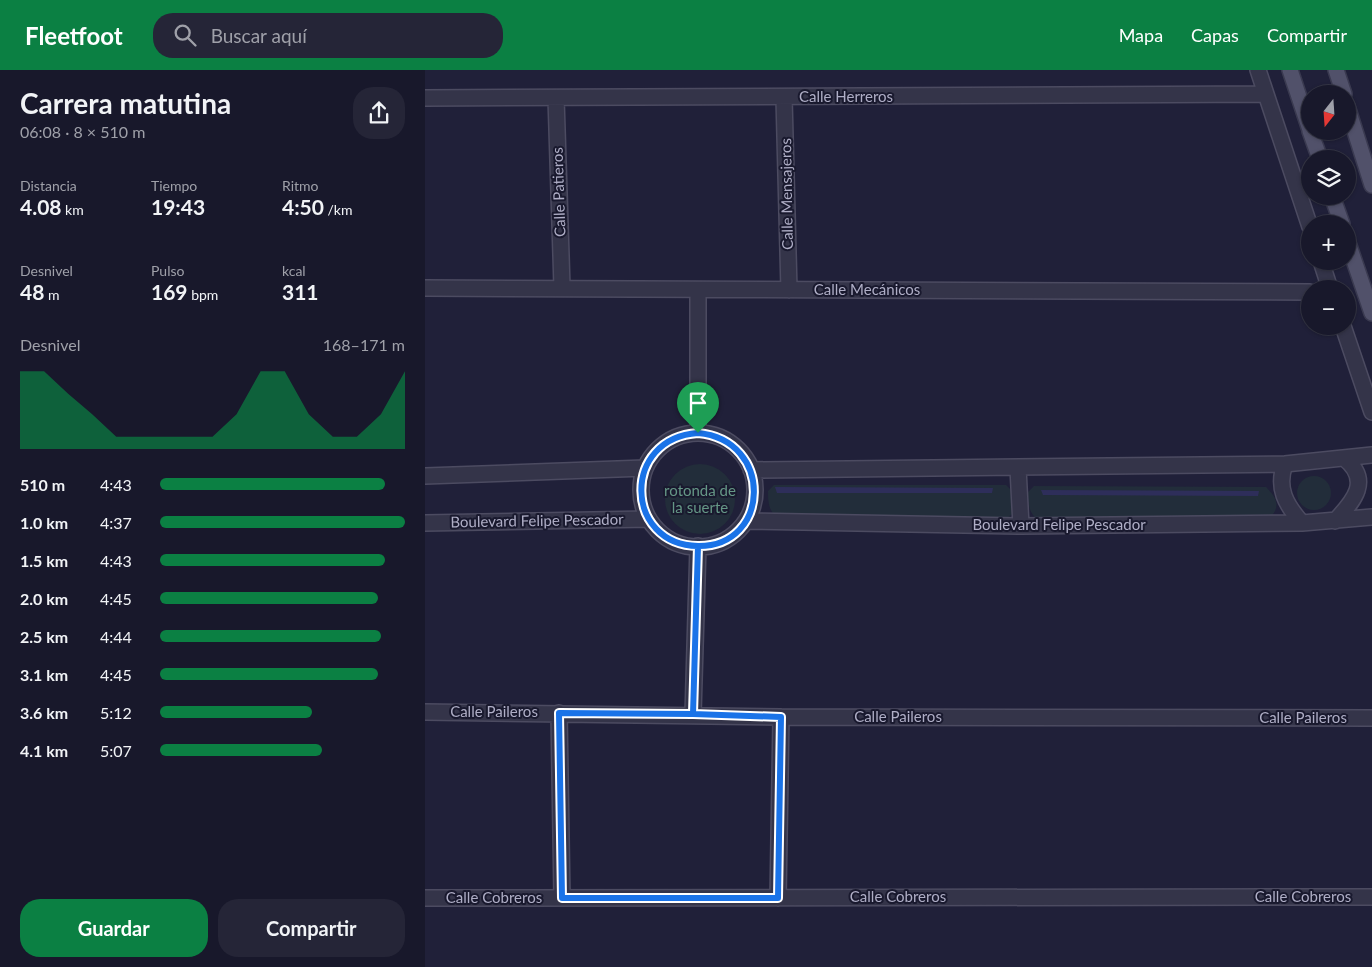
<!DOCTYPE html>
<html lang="es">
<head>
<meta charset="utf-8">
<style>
  :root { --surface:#18182b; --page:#252537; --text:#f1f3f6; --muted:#9fa0a9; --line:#363747; --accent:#0b8043 }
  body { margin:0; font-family:Lato,sans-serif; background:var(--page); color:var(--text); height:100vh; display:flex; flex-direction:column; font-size:19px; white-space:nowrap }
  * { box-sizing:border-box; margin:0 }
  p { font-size:16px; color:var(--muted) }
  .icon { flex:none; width:28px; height:28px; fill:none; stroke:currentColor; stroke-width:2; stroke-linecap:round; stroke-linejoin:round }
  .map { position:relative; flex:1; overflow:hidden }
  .details { display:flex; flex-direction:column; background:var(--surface); width:425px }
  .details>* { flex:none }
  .needle { width:32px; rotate:197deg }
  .tools { position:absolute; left:876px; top:15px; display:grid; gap:10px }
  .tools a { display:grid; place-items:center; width:55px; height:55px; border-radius:50%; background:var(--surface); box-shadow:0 1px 4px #0004,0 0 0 1px var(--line); font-size:25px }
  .pin { position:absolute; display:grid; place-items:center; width:42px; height:42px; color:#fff; margin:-51px -21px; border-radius:50% 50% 50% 0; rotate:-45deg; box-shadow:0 0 5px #0007 }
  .pin .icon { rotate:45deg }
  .round { display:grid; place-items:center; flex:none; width:52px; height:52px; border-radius:20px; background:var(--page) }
  .overview { display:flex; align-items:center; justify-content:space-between; height:85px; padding:0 20px }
  h1 { font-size:28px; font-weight:700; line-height:38px }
  .stats { display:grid; grid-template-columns:repeat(3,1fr); gap:8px; height:85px; padding:5px 20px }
  .stats div { display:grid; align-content:center }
  .stats b { font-size:21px; font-weight:700 }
  .stats small { font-size:14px; font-weight:400 }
  .stats p { font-size:14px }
  .chart { height:140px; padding:10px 20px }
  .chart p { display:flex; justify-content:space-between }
  .chart svg { width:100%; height:90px; margin-top:5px; fill:var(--accent); opacity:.7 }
  .action { display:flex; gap:10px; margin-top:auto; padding:10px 20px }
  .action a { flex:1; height:58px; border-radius:20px; background:var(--accent); color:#fff; font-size:20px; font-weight:700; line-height:58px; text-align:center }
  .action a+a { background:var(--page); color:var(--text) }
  ul { padding:0 20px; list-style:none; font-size:16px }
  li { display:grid; grid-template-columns:80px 60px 1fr; align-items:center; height:38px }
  li i { height:12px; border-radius:6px; background:var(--accent) }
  header { display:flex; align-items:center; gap:30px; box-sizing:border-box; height:70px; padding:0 25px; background:var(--accent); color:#fff }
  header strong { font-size:24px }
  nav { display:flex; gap:28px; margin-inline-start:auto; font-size:18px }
  .search { width:350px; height:45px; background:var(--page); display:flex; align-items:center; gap:12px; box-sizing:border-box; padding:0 18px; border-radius:20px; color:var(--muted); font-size:19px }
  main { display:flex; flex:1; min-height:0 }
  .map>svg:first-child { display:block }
  .green { fill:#222d3a }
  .water { fill:#2e2e5a }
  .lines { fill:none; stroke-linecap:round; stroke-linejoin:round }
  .minor-casing { stroke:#4c4b61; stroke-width:18 }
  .major-casing { stroke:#3a3a50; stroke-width:18 }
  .minor { stroke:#343449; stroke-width:15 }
  .major { stroke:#51516a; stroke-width:15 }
  .route-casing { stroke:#fff; stroke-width:10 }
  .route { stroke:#1a73e8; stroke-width:6 }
  .labels { text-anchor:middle; stroke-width:4; stroke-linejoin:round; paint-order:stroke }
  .street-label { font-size:15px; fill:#afaec6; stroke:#19192e }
  .park-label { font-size:15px; fill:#659786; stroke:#19192e }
</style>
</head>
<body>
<header>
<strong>Fleetfoot</strong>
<div class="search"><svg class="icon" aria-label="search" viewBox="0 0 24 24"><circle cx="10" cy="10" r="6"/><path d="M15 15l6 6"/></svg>Buscar aquí</div>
<nav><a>Mapa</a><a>Capas</a><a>Compartir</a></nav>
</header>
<main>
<section class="details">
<div class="overview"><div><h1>Carrera matutina</h1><p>06:08 · 8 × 510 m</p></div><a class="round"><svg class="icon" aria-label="share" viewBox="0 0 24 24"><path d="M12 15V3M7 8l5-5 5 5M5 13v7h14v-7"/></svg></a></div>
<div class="stats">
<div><p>Distancia</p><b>4.08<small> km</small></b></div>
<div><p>Tiempo</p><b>19:43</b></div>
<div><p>Ritmo</p><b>4:50<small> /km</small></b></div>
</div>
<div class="stats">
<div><p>Desnivel</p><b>48<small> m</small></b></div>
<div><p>Pulso</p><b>169<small> bpm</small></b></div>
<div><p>kcal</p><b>311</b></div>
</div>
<div class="chart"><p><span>Desnivel</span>168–171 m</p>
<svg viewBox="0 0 160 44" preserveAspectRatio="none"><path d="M0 44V6L10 6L20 17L30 27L40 38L50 38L60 38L70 38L80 38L90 27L100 6L110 6L120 27L130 38L140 38L150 27L160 6V44z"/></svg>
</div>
<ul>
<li><b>510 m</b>4:43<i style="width:92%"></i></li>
<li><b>1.0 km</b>4:37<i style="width:100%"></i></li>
<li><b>1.5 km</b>4:43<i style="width:92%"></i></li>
<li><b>2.0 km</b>4:45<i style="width:89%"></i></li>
<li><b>2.5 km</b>4:44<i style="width:90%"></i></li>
<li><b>3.1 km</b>4:45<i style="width:89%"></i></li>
<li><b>3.6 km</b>5:12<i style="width:62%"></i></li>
<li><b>4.1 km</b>5:07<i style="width:66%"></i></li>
</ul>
<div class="action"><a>Guardar</a><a>Compartir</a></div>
</section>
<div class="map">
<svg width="947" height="897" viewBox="0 0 947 897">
  <rect width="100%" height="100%" fill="#202039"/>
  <!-- green -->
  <path class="green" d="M240 429a35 35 0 1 1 70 0a35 35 0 1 1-70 0Z
    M872 423a17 17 0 1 1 34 0a17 17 0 1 1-34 0Z
    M 349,415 L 581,415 L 589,423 L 590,442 L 581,449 L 354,450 C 344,441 343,434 343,421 Z
    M 609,416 L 841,417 C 854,430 856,439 841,451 L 614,451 C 604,443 603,436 603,422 Z"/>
  <!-- water -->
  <path class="water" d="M 350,417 L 568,418 L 567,423 L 352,423 Z
    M 616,420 L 834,421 L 833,426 L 618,425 Z"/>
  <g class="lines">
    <defs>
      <path id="minor" d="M 833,0 L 885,157
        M 0,28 L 841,24
        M 131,28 L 137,217
        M 359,28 L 364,220
        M 896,191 L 905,219
        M 0,218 L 885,222
        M 918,256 L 947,342
        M 273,363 L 273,221
        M216 420a57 57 0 1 1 114 0a57 57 0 1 1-114 0Z
        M 860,394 C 851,418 861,435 877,453
        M 593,398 L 596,456
        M 326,400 L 860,394 L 947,385
        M 0,406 L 220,398
        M 321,451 L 596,456 L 877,453 L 947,447
        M 910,451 C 929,431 947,410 919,388
        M 0,453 L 224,449
        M 0,642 L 356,647 L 947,648
        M 134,643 L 137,828
        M 268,644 L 273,476
        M 0,828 L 947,827
        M 353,828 L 356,647"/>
      <path id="major" d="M 865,0 L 885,60
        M 911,0 L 919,24
        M 922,36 L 947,115
        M 885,61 L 895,89
        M 907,126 L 917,154
        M 922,170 L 947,243"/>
    </defs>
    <!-- minor casing -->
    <use href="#minor" class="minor-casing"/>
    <!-- major casing -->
    <use href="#major" class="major-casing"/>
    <!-- minor -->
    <use href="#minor" class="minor"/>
    <!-- major -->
    <use href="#major" class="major"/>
  </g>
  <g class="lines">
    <defs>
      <path id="route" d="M 273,363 C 349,370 346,477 273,476 L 268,644 L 356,647 L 353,828 L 137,828 L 134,643 L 268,644 L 273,476 C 199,475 196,368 273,363"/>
    </defs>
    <!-- route casing -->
    <use href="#route" class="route-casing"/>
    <!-- route -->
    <use href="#route" class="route"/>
  </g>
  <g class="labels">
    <!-- street labels -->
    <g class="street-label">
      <text x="421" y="32">Calle Herreros</text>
      <text transform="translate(134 122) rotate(-92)" y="5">Calle Patieros</text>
      <text transform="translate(362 124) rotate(-91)" y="5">Calle Mensajeros</text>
      <text x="442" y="225">Calle Mecánicos</text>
      <text transform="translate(112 451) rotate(-1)" y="5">Boulevard Felipe Pescador</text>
      <text x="634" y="460">Boulevard Felipe Pescador</text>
      <text x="69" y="647">Calle Paileros</text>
      <text x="473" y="652">Calle Paileros</text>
      <text x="878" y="653">Calle Paileros</text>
      <text x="473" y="832">Calle Cobreros</text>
      <text x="878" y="832">Calle Cobreros</text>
      <text x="69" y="833">Calle Cobreros</text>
    </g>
    <!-- park labels -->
    <g class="park-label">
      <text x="275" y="426">rotonda de<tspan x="275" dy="17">la suerte</tspan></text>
    </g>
  </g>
</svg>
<div class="tools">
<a><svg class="needle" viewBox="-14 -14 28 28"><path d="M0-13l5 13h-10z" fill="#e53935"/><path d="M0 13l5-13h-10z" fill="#9fa0a9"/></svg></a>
<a><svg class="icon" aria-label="layers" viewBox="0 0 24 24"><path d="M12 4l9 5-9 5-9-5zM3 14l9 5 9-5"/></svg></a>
<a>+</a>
<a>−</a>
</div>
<div class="pin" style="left:273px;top:363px;background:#1e9e55"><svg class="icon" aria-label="arrive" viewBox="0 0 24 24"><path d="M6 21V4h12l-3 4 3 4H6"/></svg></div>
</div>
</main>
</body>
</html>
